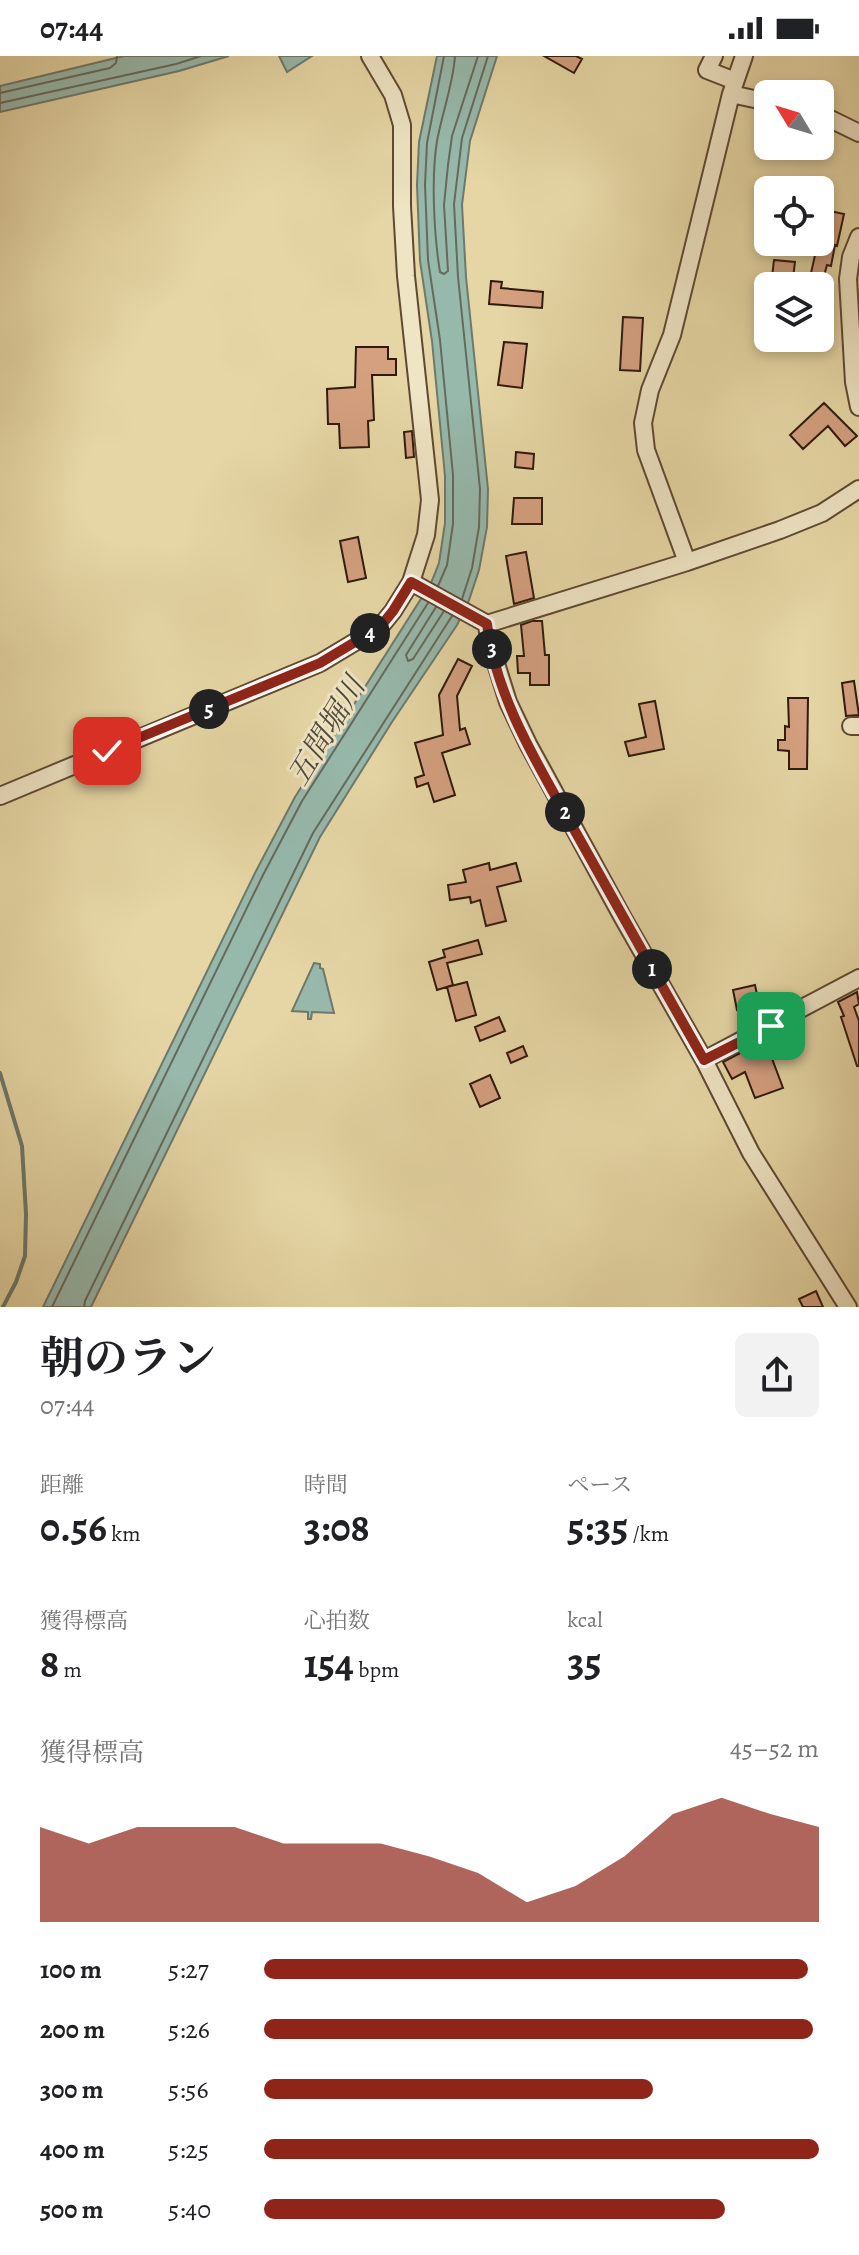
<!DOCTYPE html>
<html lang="ja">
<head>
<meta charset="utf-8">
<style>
  :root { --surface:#fff; --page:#f2f2f2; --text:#202124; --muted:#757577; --accent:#8f2418 }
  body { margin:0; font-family:Alegreya,"Noto Serif JP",serif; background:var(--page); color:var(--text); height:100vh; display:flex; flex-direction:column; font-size:30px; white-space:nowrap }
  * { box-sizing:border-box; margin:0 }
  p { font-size:26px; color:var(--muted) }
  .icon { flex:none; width:44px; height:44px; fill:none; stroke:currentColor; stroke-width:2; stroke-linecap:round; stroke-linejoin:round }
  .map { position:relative; height:1251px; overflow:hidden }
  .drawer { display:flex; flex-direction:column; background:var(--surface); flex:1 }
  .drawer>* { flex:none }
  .needle { width:52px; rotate:308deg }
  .fabs { position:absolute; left:754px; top:24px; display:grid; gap:16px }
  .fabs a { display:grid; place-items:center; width:80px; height:80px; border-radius:12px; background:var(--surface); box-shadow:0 4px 12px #0003; font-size:40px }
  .pin { position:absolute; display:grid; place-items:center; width:68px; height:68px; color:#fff; margin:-34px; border-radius:16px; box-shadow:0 4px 12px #0006 }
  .km { position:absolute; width:40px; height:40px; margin:-20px; border-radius:50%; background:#222; color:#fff; font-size:22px; line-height:40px; text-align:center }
  .round { display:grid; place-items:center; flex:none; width:84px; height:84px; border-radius:12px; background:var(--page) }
  .summary { display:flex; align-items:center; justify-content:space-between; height:136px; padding:0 40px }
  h1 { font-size:44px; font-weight:700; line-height:60px }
  .figures { display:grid; grid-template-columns:repeat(3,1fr); gap:12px; height:136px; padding:8px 40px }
  .figures div { display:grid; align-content:center }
  .figures b { font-size:40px; font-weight:700 }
  .figures small { font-size:22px; font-weight:400 }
  .figures p { font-size:22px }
  .chart { height:224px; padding:16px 40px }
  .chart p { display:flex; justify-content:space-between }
  .chart svg { width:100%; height:144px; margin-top:8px; fill:var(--accent); opacity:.7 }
  ul { padding:0 40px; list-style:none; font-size:26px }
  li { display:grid; grid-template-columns:128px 96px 1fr; align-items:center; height:60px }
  li i { height:20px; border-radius:10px; background:var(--accent) }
  .status { display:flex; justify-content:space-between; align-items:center; height:56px; padding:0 40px; background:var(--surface); direction:ltr }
  .status svg { height:22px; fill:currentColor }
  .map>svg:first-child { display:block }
  .water { fill:#97b9ac; stroke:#6e796c; stroke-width:2 }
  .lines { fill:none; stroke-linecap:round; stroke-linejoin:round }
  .shore { stroke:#646a5c; stroke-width:2 }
  .stream { stroke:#6e796c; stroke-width:4 }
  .building { fill:#d4a080; stroke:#301a0b; stroke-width:2 }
  .minor-casing { stroke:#5e4932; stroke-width:20 }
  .minor { stroke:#efe4c4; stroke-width:16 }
  .route-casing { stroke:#fff; stroke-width:16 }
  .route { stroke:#8f2418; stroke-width:10 }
  .labels { text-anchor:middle; stroke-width:6; stroke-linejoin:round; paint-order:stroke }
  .water-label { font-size:30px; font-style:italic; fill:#4f4a3b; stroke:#efe4c4 }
</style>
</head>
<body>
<div class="status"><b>07:44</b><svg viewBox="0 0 49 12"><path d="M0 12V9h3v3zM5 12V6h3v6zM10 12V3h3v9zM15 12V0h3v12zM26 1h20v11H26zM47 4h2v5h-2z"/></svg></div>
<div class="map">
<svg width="859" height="1251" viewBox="0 0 859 1251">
  <rect width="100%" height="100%" fill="#e6d6a5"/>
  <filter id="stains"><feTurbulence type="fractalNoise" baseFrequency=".0025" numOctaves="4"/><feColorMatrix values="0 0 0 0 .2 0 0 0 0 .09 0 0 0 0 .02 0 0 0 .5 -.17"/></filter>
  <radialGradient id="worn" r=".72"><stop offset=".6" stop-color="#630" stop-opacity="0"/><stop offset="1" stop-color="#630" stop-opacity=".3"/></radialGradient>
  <!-- water -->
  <path class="water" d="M 124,0 L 229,0 L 179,15 L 0,56 L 0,30 Z
    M 279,0 L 312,0 L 287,16 Z
    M 437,0 L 497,0 L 470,85 L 462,149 L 466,221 L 488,433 L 487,471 L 479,514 L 468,547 L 457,569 L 392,666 L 320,781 L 91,1251 L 43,1251 L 256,815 L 295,741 L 431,527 L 439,507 L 445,467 L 445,420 L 432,285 L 420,205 L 417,129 L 419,86 Z
    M 314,907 L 320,908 L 320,912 L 323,913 L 334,957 L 312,956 L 311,963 L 308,963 L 308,956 L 292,955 Z"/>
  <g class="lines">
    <!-- shore -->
    <path class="shore" d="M 455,0 C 453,29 442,57 437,85 C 431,122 434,179 440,216 L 444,218 L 448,215 L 444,149 L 448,109 L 452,80 L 478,0
      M 0,37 L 110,12 L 116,7 L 117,0
      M 0,47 L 176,8 L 201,0
      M 438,530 L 447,509 L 453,468 L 453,419 L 440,284 L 428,204 L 425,129 L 427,87 L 444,0
      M 462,543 L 472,512 L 479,471 L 480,433 L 458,221 L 454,148 L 462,82 L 488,0
      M 436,551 L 406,599 L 408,605 L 413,603 L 444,555
      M 52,1251 L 263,819 L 302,745 L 428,547
      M 84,1251 L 85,1245 L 313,777 L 452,560"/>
    <!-- stream -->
    <path class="stream" d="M 0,1017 L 22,1090 L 26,1158 L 25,1200 L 16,1226 L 3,1251"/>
  </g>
  <!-- building -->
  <path class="building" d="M 544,0 L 576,0 L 582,3 L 574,17 Z
    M 825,154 L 844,158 L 837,190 L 835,189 L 831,210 L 827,209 L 824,220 L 811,217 L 818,186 L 820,186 Z
    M 774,204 L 795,206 L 792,230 L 771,230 Z
    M 491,225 L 502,226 L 501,232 L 543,236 L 542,252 L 489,248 Z
    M 623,261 L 643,262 L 640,315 L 620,314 Z
    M 504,286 L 527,288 L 522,332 L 498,329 Z
    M 356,291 L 388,291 L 388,303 L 396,303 L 396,319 L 372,319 L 374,364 L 368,365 L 369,391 L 340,392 L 339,368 L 328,368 L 327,333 L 355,331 Z
    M 824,347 L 857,380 L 845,390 L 828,370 L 803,393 L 790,379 Z
    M 412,375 L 414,401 L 406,402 L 404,376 Z
    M 516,396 L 534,398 L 533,413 L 515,411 Z
    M 514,442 L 542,442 L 542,468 L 512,468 Z
    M 358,481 L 366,522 L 348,526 L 340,485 Z
    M 526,496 L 534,542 L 514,548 L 506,500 Z
    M 532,565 L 542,565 L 545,599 L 549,599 L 549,629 L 530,629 L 530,617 L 518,617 L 517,600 L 524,600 L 521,569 Z
    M 458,603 L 472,610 L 457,640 L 460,674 L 465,672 L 470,688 L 442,697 L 455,739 L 434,746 L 428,727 L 417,731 L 415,722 L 424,719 L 415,687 L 443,679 L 439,639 Z
    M 854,625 L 859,659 L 846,660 L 842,627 Z
    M 788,642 L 808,642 L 807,713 L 789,713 L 789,695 L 778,694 L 778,684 L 785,684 L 785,670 L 789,671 Z
    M 655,645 L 664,693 L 629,700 L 625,686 L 646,681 L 639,648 Z
    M 489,807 L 490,814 L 516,807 L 521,825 L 497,831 L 506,865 L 486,870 L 480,844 L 471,847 L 470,841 L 450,844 L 448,829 L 466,826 L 463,814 Z
    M 478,884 L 482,898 L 447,907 L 453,929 L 437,934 L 429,906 L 445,901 L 443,894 Z
    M 467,926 L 476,959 L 456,965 L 447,931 Z
    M 755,929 L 759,948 L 737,954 L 733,934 Z
    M 857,936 L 859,948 L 854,951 L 859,965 L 859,1010 L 857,1010 L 841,961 L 844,960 L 838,946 Z
    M 499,961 L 505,975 L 480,985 L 475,971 Z
    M 765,984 L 783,1032 L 755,1042 L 745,1016 L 732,1023 L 723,1006 Z
    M 523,990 L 527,1000 L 511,1007 L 507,997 Z
    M 490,1019 L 500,1042 L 480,1051 L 470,1028 Z
    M 816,1235 L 823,1251 L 803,1251 L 799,1243 Z"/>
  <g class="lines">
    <defs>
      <path id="minor" d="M 714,0 L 707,14 L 735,25
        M 731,38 L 768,46
        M 820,58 L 859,77
        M 859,181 L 851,201 L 848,223 L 854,326 L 859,351
        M 687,506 L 780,474 L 822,457 L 859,433
        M 411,526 L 487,568 L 687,506 L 646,394 L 643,367 L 650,334 L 672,279 L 731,38 L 744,0
        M 487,568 L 489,585 L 508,646 L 528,688 L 623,862 L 704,1004 L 751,1097 L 848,1251
        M 851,670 L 859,670
        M 0,740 L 320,607 L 380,571 L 393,555 L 411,526 L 426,479 L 430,444 L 406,220 L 402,150 L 402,69 L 393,39 L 370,0
        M 704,1004 L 859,922"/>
    </defs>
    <!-- minor casing -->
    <use href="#minor" class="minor-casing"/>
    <!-- minor -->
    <use href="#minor" class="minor"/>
  </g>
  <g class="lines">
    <defs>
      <path id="route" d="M 107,695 L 320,607 L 380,571 L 393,555 L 411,526 L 487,568 C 496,643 539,710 575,775 C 617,851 661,928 704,1004 L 771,970"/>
    </defs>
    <!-- route casing -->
    <use href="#route" class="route-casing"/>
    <!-- route -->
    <use href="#route" class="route"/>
  </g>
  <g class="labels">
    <!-- water labels -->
    <g class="water-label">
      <text transform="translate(326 675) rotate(-59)" y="10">五間堀川</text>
    </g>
  </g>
  <rect width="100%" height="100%" filter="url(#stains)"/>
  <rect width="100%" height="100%" fill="url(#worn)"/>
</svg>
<div class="fabs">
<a><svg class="needle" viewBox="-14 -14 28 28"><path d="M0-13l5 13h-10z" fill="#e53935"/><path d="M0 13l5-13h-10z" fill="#757577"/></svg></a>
<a><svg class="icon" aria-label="locate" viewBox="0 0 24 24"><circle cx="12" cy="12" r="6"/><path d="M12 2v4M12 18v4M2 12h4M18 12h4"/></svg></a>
<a><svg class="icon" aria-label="layers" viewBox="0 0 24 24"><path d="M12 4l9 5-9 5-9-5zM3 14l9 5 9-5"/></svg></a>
</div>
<div class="pin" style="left:771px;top:970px;background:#1e9e55"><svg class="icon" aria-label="arrive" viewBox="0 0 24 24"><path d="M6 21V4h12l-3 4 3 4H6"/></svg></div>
<div class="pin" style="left:107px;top:695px;background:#d93025"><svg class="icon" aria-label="check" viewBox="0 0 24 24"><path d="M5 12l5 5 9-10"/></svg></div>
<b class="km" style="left:652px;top:913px">1</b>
<b class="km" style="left:565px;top:756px">2</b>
<b class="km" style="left:492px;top:593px">3</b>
<b class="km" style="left:370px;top:577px">4</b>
<b class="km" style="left:209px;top:653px">5</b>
</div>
<section class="drawer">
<div class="summary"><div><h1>朝のラン</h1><p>07:44</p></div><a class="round"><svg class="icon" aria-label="share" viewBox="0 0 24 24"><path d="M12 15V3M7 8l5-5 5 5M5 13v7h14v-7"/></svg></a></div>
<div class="figures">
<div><p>距離</p><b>0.56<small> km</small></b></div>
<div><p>時間</p><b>3:08</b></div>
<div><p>ペース</p><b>5:35<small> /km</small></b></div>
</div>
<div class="figures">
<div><p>獲得標高</p><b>8<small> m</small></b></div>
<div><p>心拍数</p><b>154<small> bpm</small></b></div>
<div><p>kcal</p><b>35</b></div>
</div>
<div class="chart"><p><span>獲得標高</span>45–52 m</p>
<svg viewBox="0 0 160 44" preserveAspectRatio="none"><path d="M0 44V15L10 20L20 15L30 15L40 15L50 20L60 20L70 20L80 24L90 29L100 38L110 33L120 24L130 11L140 6L150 11L160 15V44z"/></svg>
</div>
<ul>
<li><b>100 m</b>5:27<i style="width:98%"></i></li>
<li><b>200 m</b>5:26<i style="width:99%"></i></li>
<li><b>300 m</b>5:56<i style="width:70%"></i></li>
<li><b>400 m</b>5:25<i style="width:100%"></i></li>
<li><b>500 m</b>5:40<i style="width:83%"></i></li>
</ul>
</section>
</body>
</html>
